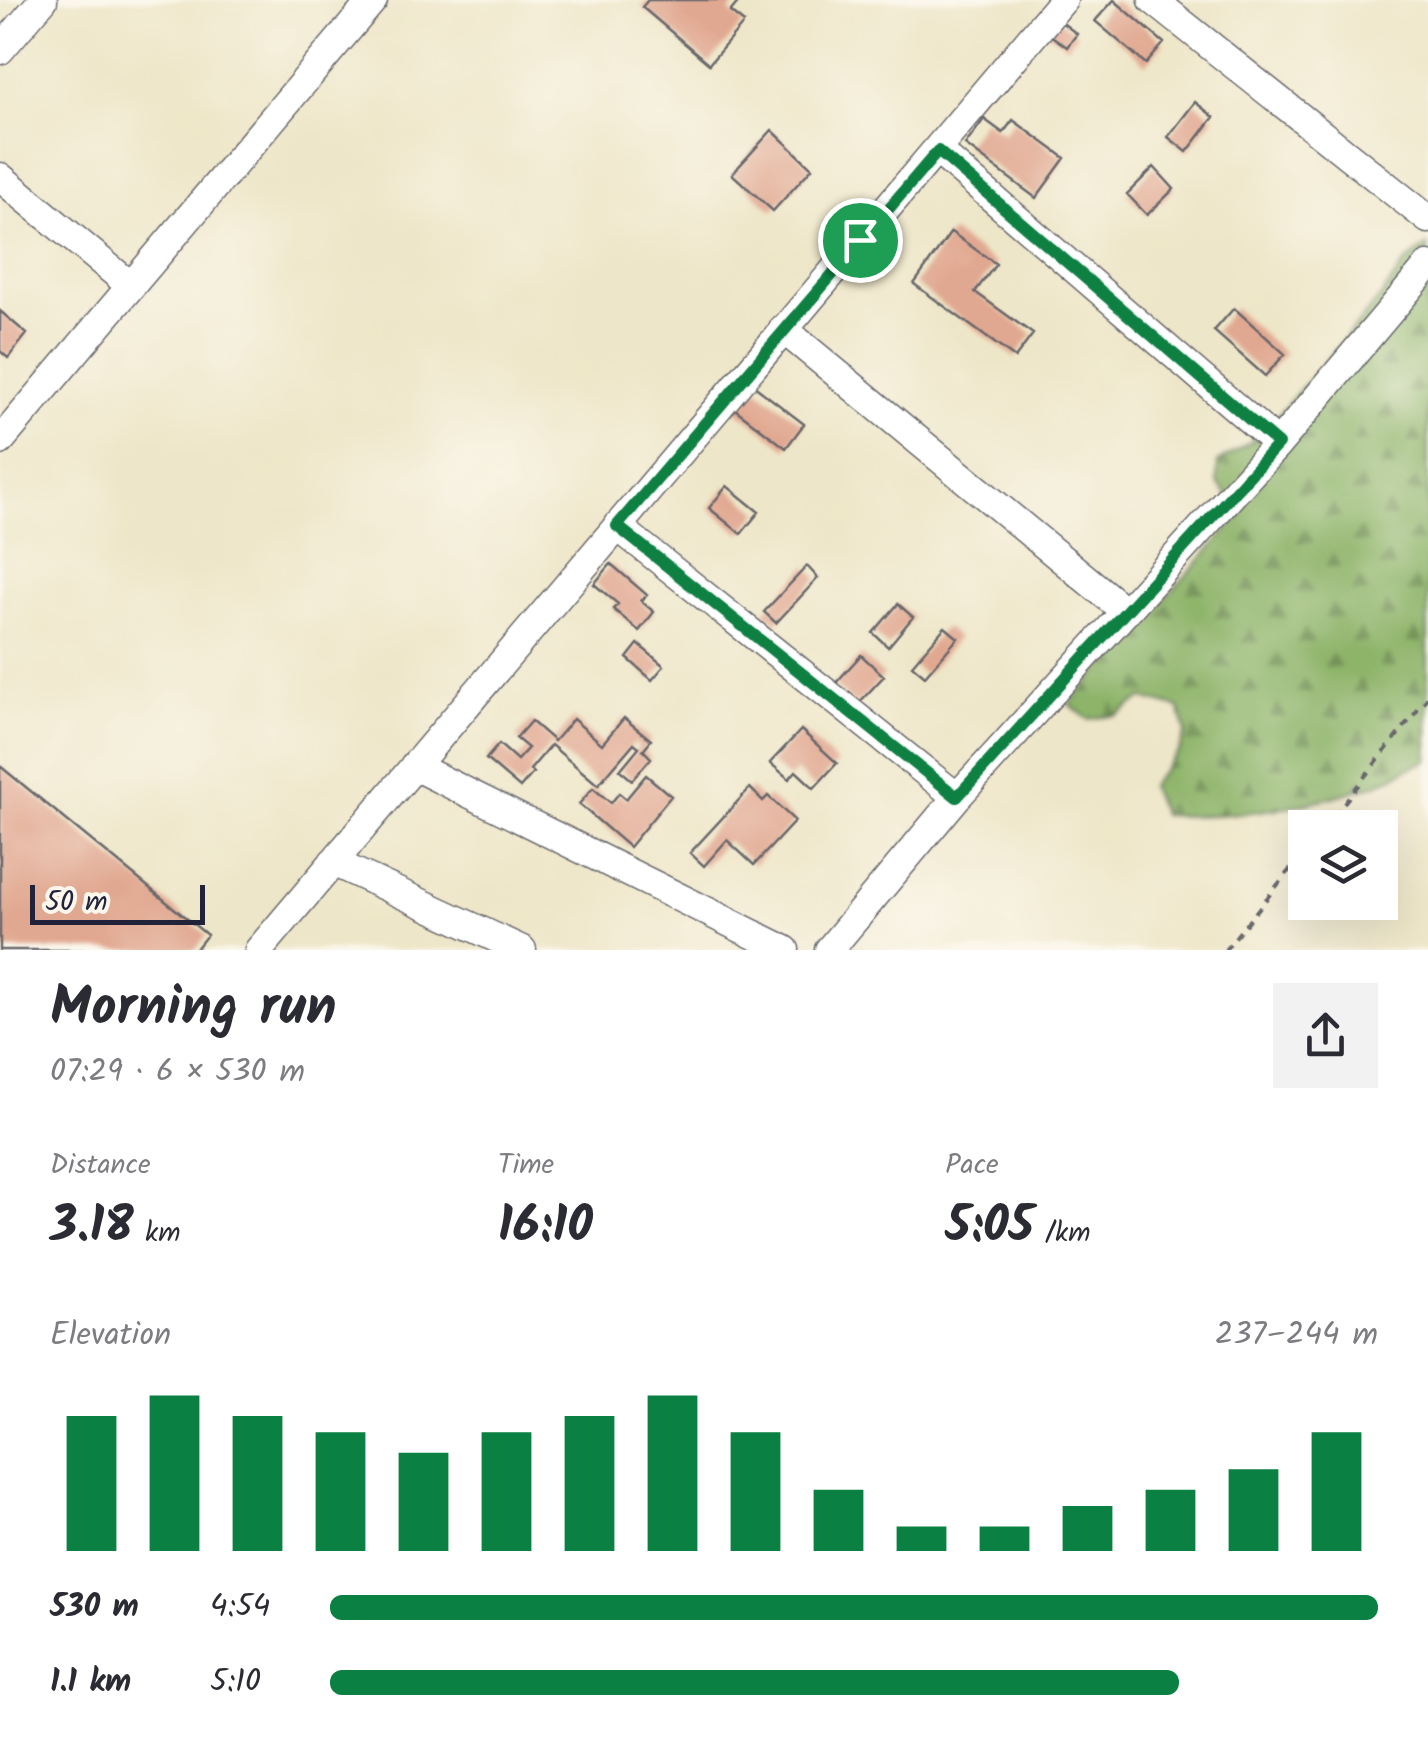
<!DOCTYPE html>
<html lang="en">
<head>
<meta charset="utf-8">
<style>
  :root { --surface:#fff; --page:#f2f2f3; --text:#2b2b33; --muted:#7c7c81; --accent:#0b8043 }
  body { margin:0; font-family:Kalam,sans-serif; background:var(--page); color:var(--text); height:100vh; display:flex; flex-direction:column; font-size:38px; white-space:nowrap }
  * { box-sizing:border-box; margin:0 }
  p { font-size:32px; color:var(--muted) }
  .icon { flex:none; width:55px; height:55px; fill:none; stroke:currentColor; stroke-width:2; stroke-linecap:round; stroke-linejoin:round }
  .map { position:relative; height:950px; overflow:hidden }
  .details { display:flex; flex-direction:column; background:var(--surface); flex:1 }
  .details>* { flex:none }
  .tools { position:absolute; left:1288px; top:810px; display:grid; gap:20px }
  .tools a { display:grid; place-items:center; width:110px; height:110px; border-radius:0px; background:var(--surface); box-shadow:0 10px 40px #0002; font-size:50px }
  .scale { position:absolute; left:30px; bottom:25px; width:175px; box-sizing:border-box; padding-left:10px; border:5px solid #22223b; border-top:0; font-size:28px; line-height:35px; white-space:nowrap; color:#22223b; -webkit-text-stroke:8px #fbf7ec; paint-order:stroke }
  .pin { position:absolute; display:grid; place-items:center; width:85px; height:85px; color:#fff; margin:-42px; border:5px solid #fff; border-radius:50%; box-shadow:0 2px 10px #0007 }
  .round { display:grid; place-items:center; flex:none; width:105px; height:105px; border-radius:0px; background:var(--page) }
  .summary { display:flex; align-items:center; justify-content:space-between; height:170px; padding:0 50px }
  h1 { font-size:55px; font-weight:600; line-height:75px }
  .figures { display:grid; grid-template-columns:repeat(3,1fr); gap:15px; height:170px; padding:10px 50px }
  .figures div { display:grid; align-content:center }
  .figures b { font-size:50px; font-weight:600 }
  .figures small { font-size:28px; font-weight:400 }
  .figures p { font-size:28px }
  .chart { height:280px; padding:20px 50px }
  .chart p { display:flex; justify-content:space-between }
  .chart svg { width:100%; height:180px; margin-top:10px; stroke:var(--accent); stroke-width:6 }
  ul { padding:0 50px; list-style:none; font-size:32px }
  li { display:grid; grid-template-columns:160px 120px 1fr; align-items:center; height:75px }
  li i { height:25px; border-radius:12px; background:var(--accent) }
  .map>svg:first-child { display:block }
  .forest { fill:url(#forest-firs); stroke:#586b52; stroke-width:2.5 }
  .building { fill:#e1a891 }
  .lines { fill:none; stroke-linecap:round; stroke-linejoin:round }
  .minor-casing { stroke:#69676c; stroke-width:31 }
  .path { stroke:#69676c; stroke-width:4; stroke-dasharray:8 8; stroke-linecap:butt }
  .minor { stroke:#fff; stroke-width:28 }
  .route-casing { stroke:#fff; stroke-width:20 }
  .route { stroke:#0b8043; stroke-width:12 }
</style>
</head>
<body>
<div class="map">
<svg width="1428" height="950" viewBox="0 0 1428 950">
  <defs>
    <pattern id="forest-firs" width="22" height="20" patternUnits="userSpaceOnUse" patternTransform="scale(2.5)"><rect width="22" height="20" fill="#8db469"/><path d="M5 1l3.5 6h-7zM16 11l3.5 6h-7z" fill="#739258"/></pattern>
  </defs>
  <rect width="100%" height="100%" fill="#fbf7ec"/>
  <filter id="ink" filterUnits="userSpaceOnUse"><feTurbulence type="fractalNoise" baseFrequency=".01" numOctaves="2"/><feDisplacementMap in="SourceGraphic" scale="20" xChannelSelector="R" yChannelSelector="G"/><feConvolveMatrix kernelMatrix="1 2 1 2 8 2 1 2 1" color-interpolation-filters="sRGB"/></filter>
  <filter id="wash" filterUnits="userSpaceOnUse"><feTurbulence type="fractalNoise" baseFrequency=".0048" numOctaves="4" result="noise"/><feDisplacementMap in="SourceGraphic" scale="40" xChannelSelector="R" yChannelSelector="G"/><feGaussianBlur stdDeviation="2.25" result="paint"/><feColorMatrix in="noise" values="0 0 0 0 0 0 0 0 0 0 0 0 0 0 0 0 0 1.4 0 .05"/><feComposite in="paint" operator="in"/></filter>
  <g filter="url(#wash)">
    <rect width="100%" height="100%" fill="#eee6c8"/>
    <!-- forest -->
    <path class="forest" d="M 1428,245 L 1428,761 C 1407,766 1391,780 1371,786 C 1304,807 1232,819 1162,815 L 1150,786 L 1179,751 L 1186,732 L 1179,708 L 1143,698 L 1117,715 L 1088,719 L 1069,704 L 1242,514 L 1217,482 L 1218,462 L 1249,443 L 1278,415 L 1381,297 L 1405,263 Z"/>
    <g id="blocks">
      <!-- building -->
      <path class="building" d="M 648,0 L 740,0 L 730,12 L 744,23 L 709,64 L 642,7 Z
        M 1114,0 L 1164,43 L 1146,64 L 1095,21 Z
        M 1056,18 L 1077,34 L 1067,47 L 1046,32 Z
        M 1195,102 L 1214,117 L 1187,152 L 1168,137 Z
        M 984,119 L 1003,133 L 1013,120 L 1065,158 L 1036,198 L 965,145 Z
        M 772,130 L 812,168 L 773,211 L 732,174 Z
        M 1154,167 L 1174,189 L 1147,215 L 1127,194 Z
        M 951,232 L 996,264 L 975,292 L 1033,334 L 1015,358 L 914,284 Z
        M 1234,308 L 1285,354 L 1265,376 L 1214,331 Z
        M 0,311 L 27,334 L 8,358 L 0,351 Z
        M 749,382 L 804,424 L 786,448 L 731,406 Z
        M 727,486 L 759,512 L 741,534 L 709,508 Z
        M 611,564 L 647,595 L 641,601 L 654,612 L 639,631 L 613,609 L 618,604 L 594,584 Z
        M 807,566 L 818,578 L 776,623 L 764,612 Z
        M 898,604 L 913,617 L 888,647 L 873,633 Z
        M 945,627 L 958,638 L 925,676 L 912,665 Z
        M 638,644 L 664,666 L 652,680 L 627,658 Z
        M 861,655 L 884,676 L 856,706 L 834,685 Z
        M 624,718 L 651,740 L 643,750 L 651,758 L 632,780 L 620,770 L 639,747 L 634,743 L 598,785 L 551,745 L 530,770 L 533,773 L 520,788 L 486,759 L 499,744 L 517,760 L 528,748 L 516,738 L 531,721 L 554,741 L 573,719 L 602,744 Z
        M 801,730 L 837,763 L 814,788 L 796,771 L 789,779 L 770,763 Z
        M 0,766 L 207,935 L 195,950 L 0,950 Z
        M 646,775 L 671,796 L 629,847 L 579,804 L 593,788 L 611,803 L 619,793 L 626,799 Z
        M 750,788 L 763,801 L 768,796 L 795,821 L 754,865 L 727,840 L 704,866 L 690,853 Z"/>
    </g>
  </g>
  <g filter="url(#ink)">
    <use href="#blocks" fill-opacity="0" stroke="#69676c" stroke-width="2.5"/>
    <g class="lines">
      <defs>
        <path id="minor" d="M 1153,0 L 1428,219
          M 0,50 L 43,0
          M 938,151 L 1278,444
          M 0,177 L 131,286
          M 783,329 L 1125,611
          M 0,441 L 373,0
          M 617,526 L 957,797
          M 414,766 L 785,950
          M 333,862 L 522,950
          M 259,950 L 1063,0
          M 829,950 L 957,797 L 1278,444 L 1428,266"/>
      </defs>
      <!-- minor casing -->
      <use href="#minor" class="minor-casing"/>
      <!-- path -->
      <path class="path" d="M 1324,828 L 1428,697
        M 1225,950 L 1305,851"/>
      <!-- minor -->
      <use href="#minor" class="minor"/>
    </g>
  </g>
  <g class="lines" filter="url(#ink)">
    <defs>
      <path id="route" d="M 938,151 L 1278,444 L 957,797 L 617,526 Z"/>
    </defs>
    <!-- route casing -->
    <use href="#route" class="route-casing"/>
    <!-- route -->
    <use href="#route" class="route"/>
  </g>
</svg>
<div class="tools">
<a><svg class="icon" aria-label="layers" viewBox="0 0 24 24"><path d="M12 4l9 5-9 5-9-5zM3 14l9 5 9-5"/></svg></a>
</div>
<div class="scale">50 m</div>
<div class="pin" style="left:860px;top:240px;background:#1e9e55"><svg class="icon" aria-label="arrive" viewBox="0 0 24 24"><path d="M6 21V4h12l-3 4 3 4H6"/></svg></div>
</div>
<section class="details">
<div class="summary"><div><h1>Morning run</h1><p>07:29 · 6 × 530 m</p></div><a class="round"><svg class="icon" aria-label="share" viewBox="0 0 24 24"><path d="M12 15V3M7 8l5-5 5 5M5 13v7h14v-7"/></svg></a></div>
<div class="figures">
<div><p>Distance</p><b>3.18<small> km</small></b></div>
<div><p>Time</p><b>16:10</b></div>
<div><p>Pace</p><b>5:05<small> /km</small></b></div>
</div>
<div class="chart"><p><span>Elevation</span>237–244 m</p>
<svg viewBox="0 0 160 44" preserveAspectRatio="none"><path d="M5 44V11M15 44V6M25 44V11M35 44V15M45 44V20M55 44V15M65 44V11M75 44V6M85 44V15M95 44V29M105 44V38M115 44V38M125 44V33M135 44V29M145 44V24M155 44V15"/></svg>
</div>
<ul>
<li><b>530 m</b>4:54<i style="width:100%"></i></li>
<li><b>1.1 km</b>5:10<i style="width:81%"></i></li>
</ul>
</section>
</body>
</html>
